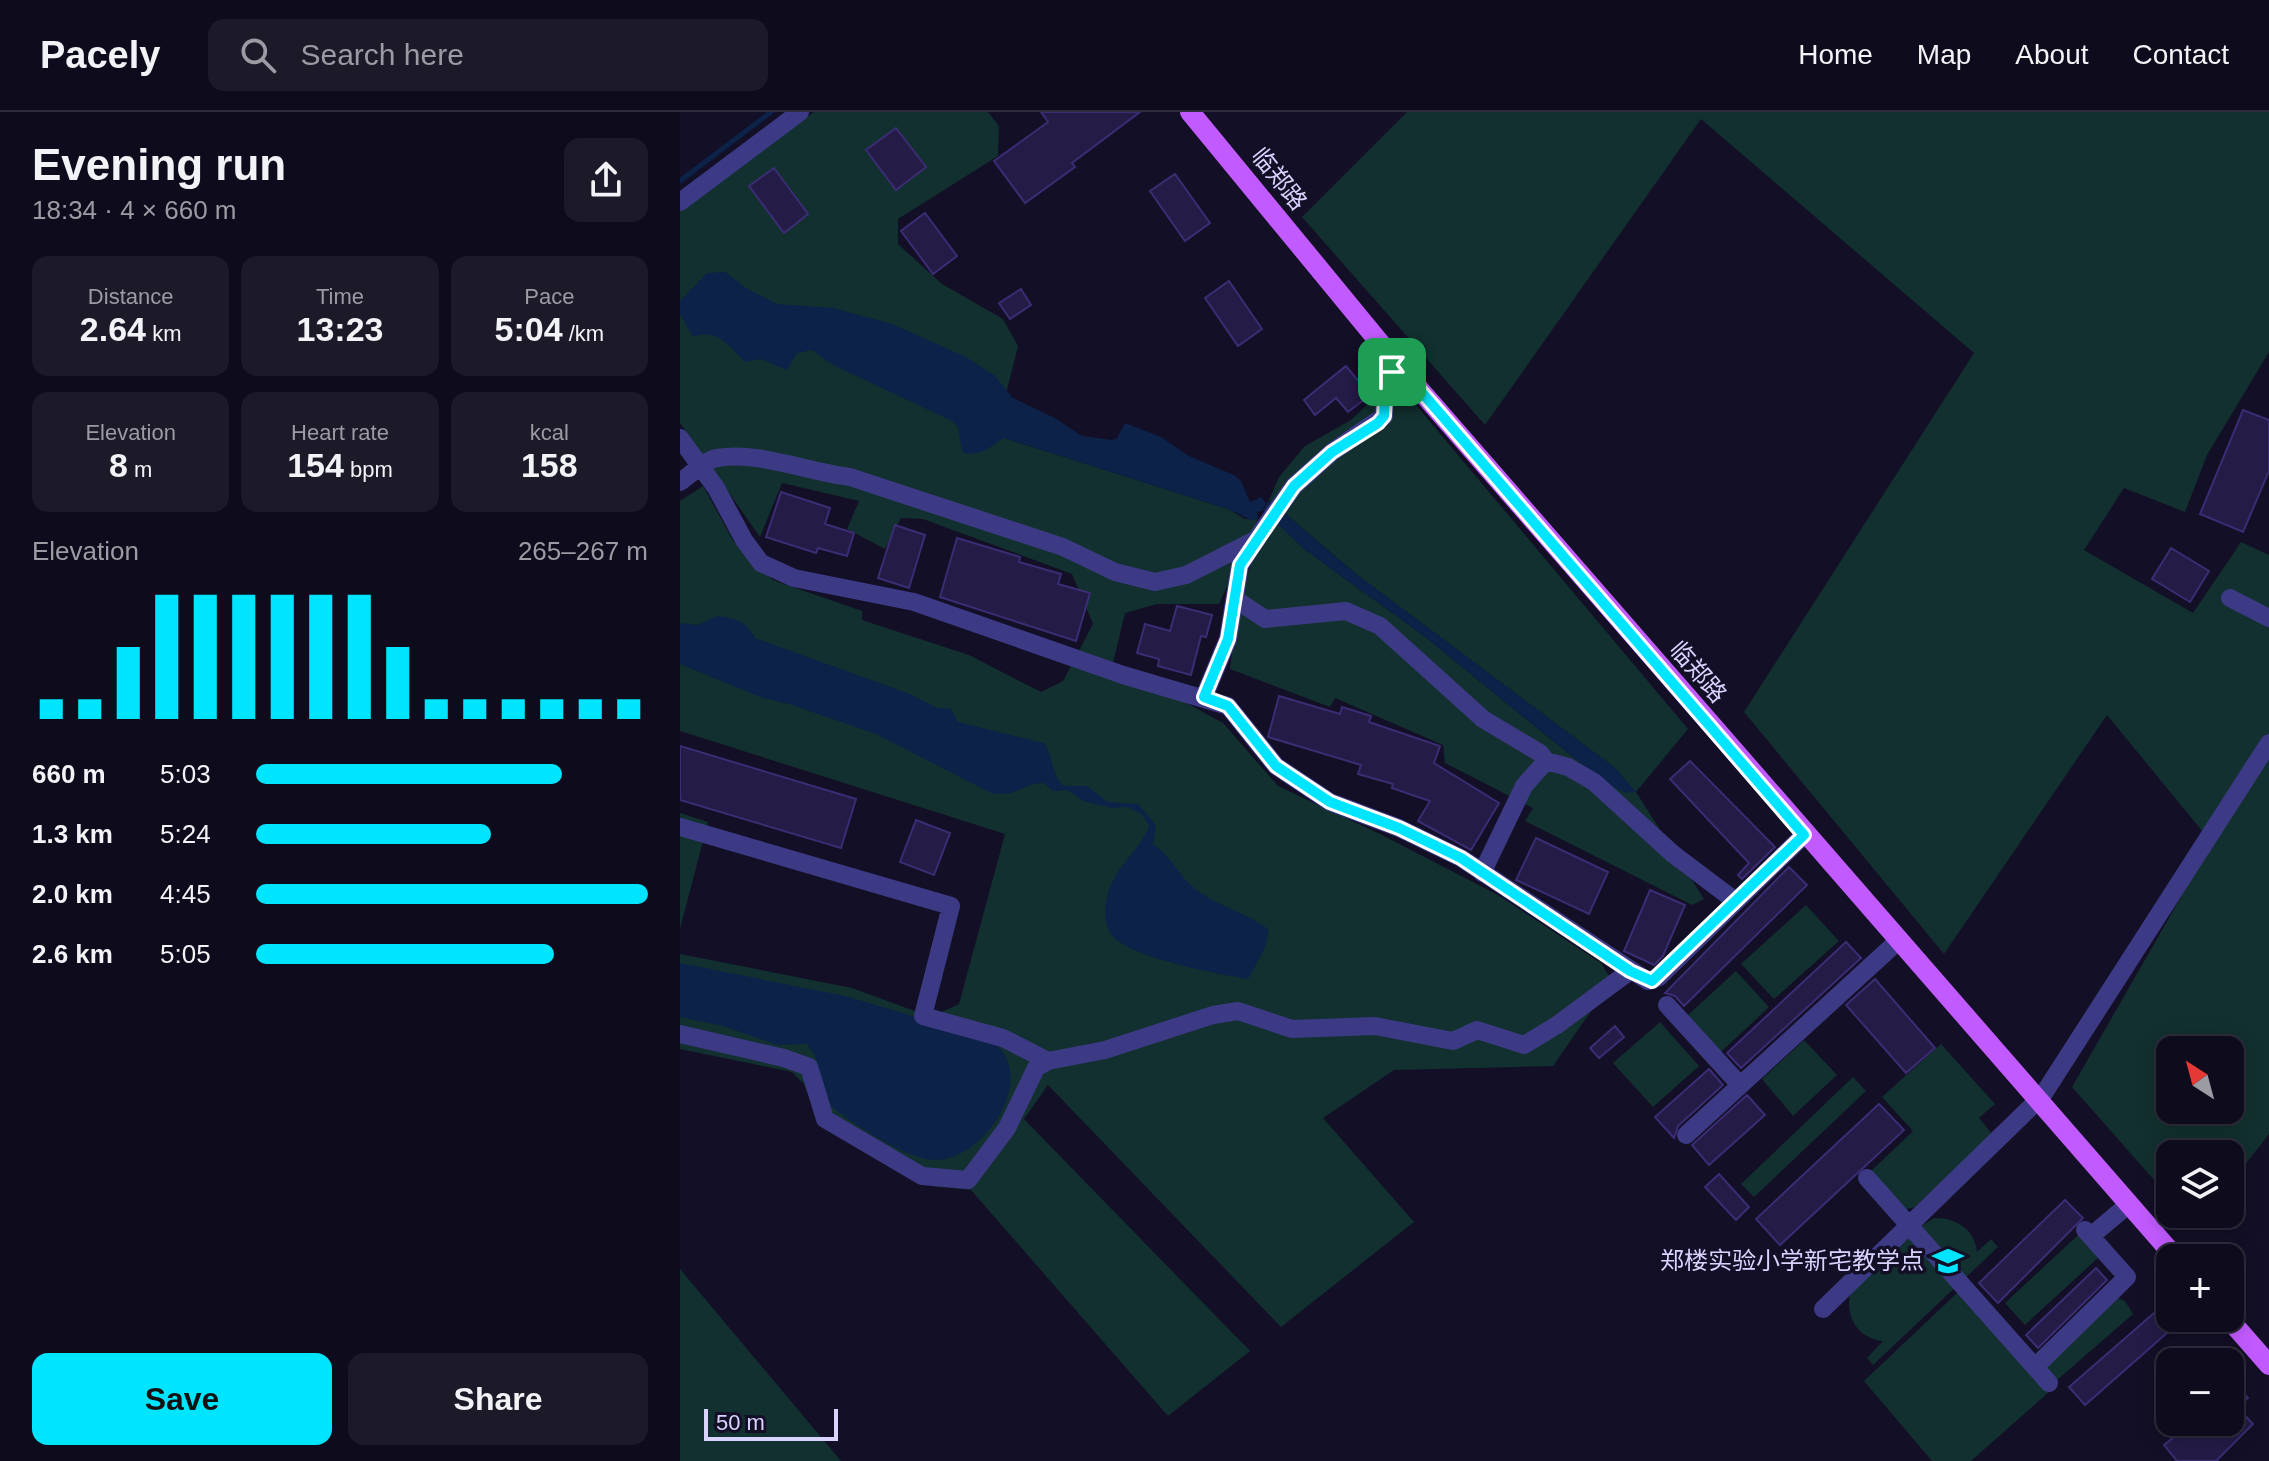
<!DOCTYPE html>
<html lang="en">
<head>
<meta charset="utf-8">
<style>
  :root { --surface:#0e0b1c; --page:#1c1929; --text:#f1f3f6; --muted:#9b9ba3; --line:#2e2b3b; --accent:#00e5ff }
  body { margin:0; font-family:Arial,"Noto Sans SC",sans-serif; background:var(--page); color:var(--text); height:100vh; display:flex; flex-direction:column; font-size:30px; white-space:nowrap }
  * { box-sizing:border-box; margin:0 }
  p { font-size:26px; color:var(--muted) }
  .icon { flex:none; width:44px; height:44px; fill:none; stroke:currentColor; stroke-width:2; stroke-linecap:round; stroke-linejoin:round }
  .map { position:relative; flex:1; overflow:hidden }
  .details { display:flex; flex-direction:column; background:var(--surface); width:680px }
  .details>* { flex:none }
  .needle { width:52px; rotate:324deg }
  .fabs { position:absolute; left:1476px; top:924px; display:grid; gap:16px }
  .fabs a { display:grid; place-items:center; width:88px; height:88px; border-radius:16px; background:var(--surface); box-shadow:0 4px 20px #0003,0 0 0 2px var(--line); font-size:40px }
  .scale { position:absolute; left:24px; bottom:20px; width:134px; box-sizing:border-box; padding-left:8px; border:4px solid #d9d4ff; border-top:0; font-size:22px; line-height:28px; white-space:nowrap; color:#d9d4ff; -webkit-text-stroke:6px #130f26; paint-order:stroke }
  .pin { position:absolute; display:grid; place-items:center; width:68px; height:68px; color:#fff; margin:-34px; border-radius:16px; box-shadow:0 4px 12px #0006 }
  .round { display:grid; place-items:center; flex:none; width:84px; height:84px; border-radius:16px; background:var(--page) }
  .head { display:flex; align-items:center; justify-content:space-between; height:136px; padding:0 32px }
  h1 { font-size:44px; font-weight:800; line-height:60px }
  .metrics { display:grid; grid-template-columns:repeat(3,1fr); gap:12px; height:136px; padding:8px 32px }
  .metrics div { display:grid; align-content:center; border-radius:16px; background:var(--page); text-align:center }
  .metrics b { font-size:34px; font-weight:800 }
  .metrics small { font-size:22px; font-weight:400 }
  .metrics p { font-size:22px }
  .chart { height:224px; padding:16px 32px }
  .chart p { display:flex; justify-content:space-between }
  .chart svg { width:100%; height:144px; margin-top:8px; stroke:var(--accent); stroke-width:6 }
  .button { display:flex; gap:16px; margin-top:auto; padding:16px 32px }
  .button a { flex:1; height:92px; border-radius:16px; background:var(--accent); color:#111; font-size:32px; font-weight:800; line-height:92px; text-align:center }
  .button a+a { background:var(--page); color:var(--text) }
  ul { padding:0 32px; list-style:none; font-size:26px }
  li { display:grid; grid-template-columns:128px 96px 1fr; align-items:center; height:60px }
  li i { height:20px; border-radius:10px; background:var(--accent) }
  header { display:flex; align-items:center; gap:48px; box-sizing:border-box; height:112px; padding:0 40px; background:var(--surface); border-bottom:2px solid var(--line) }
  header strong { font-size:38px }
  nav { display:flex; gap:44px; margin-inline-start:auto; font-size:28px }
  .search { width:560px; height:72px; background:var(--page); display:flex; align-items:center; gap:20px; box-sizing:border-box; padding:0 28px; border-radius:16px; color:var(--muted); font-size:30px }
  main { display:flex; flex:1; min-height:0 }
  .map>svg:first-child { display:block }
  .green { fill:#12302f; fill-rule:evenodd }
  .water { fill:#0c2248 }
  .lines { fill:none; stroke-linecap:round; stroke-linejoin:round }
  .stream { stroke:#0c2248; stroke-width:5 }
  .building { fill:#241b47; stroke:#3b2d73; stroke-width:2 }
  .minor { stroke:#3d3a85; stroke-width:18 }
  .major { stroke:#c25bff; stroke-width:20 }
  .route-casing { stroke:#fff; stroke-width:16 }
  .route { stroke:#00e5ff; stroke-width:10 }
  .labels { text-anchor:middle; stroke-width:7; stroke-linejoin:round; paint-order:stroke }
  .street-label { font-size:24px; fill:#d9d4ff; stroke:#130f26 }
  .poi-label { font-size:24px; fill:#d9d4ff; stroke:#130f26; text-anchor:end }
</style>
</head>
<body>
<header>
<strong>Pacely</strong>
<div class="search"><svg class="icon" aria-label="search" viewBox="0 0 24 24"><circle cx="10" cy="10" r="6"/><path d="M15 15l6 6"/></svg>Search here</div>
<nav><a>Home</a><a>Map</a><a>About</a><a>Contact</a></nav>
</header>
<main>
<section class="details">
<div class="head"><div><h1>Evening run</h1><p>18:34 · 4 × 660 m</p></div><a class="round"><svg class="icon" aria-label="share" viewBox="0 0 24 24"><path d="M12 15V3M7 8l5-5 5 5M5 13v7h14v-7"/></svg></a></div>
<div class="metrics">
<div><p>Distance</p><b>2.64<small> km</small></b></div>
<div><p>Time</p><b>13:23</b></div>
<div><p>Pace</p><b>5:04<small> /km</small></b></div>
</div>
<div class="metrics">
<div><p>Elevation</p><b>8<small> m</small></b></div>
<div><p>Heart rate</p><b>154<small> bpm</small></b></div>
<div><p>kcal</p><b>158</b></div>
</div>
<div class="chart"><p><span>Elevation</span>265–267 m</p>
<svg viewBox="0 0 160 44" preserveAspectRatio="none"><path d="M5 44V38M15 44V38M25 44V22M35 44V6M45 44V6M55 44V6M65 44V6M75 44V6M85 44V6M95 44V22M105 44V38M115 44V38M125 44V38M135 44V38M145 44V38M155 44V38"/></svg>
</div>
<ul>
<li><b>660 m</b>5:03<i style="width:78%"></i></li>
<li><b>1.3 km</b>5:24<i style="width:60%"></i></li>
<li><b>2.0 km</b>4:45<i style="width:100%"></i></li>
<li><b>2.6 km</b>5:05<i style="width:76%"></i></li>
</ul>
<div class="button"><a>Save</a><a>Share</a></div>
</section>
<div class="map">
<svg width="1589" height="1349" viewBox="0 0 1589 1349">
  <rect width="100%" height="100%" fill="#130f26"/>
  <!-- green -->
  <path class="green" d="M 134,0 L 308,0 L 319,14 L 318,44 L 218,107 L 218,132 L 262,172 L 323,207 L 338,234 L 327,278 L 324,326 L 548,397 L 565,407 L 578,406 L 539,492 L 477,492 L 445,501 L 433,551 L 543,611 L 598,674 L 702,723 L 818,783 L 921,851 L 932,869 L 873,954 L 714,958 L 643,1006 L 734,1110 L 601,1215 L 368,973 L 344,1007 L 570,1239 L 488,1304 L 291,1078 L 250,1074 L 142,1014 L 124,972 L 112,960 L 0,937 L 0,842 L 172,876 L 251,905 L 279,892 L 325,722 L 0,619 L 0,389 L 23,374 L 54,430 L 93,468 L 182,499 L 182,508 L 289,543 L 361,580 L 383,569 L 413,512 L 392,462 L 243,407 L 221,406 L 205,437 L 167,417 L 179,389 L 102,371 L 80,425 L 0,311 L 0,99 Z
    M 727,0 L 1589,0 L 1589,240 L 1527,343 L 1505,400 L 1444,376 L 1404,438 L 1513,501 L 1561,430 L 1589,443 L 1589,1022 L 1550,1072 L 1550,1042 L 1490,1042 L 1490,1086 L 1392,975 L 1532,731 L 1427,603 L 1264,842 L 1064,600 L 1294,241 L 1021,7 L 805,313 L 622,105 ZM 1490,938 L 1550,938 L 1550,998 L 1490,998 Z
    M 725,280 L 1008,617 L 956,680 L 1024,787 L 1012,793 L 845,709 L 853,696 L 765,651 L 763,633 L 655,586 L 650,595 L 550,557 C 555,523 566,425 599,411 L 624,437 L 744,524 L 926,672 L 955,680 L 935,656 L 676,462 L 589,388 L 599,365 L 625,334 L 671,308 L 696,284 Z
    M 0,701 L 28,710 L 0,817 Z
    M 1126,793 L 1159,829 L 1094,887 L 1061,852 Z
    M 1056,859 L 1089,895 L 1041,940 L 1008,903 Z
    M 980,910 L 1019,954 L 973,995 L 933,951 Z
    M 1124,928 L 1157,963 L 1113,1004 L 1082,967 Z
    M 1261,932 L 1315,992 L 1299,1006 L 1312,1022 L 1235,1095 L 1223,1098 L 1189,1061 L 1233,1019 L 1202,985 Z
    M 1173,965 L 1186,979 L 1074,1085 L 1061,1072 Z
    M 1254,1106 C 1275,1105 1295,1117 1297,1140 L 1311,1127 L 1318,1135 L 1193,1253 L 1187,1246 L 1203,1229 C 1178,1227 1165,1205 1170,1181 L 1243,1113 Z
    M 1398,1123 L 1419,1145 L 1345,1213 L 1325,1191 Z
    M 0,1157 L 161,1349 L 0,1349 Z
    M 1278,1180 L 1369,1280 L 1291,1349 L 1252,1349 L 1184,1269 Z
    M 1436,1185 L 1445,1189 L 1453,1202 L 1376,1269 L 1365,1256 Z"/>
  <!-- water -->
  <path class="water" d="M 45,160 L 66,176 L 97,192 L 153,196 L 186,205 L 212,212 L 286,245 L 315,264 L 333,286 L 375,306 L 402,324 L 432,328 L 437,326 L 445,311 L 481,325 L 509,344 L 554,363 L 561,369 L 570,390 L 581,385 L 586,391 L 582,399 L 577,400 L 578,406 L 573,409 L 548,397 L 324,326 C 308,335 302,346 282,340 L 278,315 L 272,309 L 153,253 L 132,238 L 117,241 L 107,258 L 81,247 L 65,250 C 50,235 36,215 13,225 L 0,202 L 0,189 L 27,161 Z
    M 589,388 L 676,462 L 935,656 L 956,680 L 946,681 L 926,672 L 744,524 L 624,437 L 583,398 Z
    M 37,504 C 55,506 67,509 75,526 L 230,582 L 257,596 L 271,597 L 278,610 L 364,631 C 374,645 371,664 384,674 L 407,674 L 428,690 L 458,692 L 476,713 L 473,733 C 490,742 497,761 512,774 C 534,794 566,799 589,818 L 585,836 L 568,867 C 539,862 441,845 429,819 C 422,804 425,785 432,771 C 442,749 461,736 469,714 L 462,702 L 447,695 L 432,696 L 403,689 L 387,678 L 373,679 L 364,671 C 343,671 336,686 311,681 L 196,622 L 109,592 L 83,586 L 0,552 L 0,511 L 18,513 Z
    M 0,851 L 165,884 L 239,906 L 318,934 C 355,973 302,1048 255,1048 C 227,1048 173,1012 151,994 L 135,943 L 127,932 L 98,933 L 43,914 L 0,905 Z"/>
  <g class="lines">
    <!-- stream -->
    <path class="stream" d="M 0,69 L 91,0"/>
  </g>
  <!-- building -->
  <path class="building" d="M 361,0 L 460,0 L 392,51 L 395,55 L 345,91 L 314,49 L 368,10 Z
    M 216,16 L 246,55 L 216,78 L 186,38 Z
    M 94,56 L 128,102 L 104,121 L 69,74 Z
    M 495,62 L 530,111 L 505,129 L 470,79 Z
    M 245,101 L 277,144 L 253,162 L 221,119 Z
    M 549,169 L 582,217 L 558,234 L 525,186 Z
    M 341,177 L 351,193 L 330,207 L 319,191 Z
    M 666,254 L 690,283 L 668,300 L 656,286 L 635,303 L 624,288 Z
    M 1563,298 L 1589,308 L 1589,359 L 1563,420 L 1520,402 Z
    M 101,380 L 150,396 L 145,412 L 174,421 L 167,444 L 138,436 L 136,441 L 86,425 Z
    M 215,413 L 245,423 L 229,476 L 198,466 Z
    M 277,426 L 340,445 L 339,450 L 381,462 L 378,472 L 410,481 L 396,529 L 260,485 Z
    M 1491,436 L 1529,459 L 1510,490 L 1472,467 Z
    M 497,494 L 532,503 L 526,525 L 521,524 L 511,563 L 478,554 L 479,547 L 457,541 L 465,512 L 490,519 Z
    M 599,584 L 660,602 L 662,595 L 691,604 L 689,610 L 760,634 L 754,651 L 819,691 L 791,738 L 738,709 L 750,689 L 712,676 L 713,672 L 678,662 L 681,653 L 588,625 Z
    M 0,634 L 176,687 L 161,736 L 0,688 Z
    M 1010,649 L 1095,735 L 1062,767 L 1058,763 L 1069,751 L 990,667 Z
    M 236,708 L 270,721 L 254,763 L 220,750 Z
    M 856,726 L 928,760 L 909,802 L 836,768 Z
    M 1109,755 L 1127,773 L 1004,894 L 995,884 L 985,881 Z
    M 970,778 L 1005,793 L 983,844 L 974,853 L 944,839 Z
    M 1166,830 L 1181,846 L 1061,956 L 1047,941 Z
    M 1195,867 L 1255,936 L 1226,961 L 1166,893 Z
    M 935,914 L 944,925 L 919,946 L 910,936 Z
    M 1029,957 L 1043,973 L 998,1014 L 994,1026 L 975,1005 Z
    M 1067,983 L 1085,1003 L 1029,1053 L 1012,1033 Z
    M 1199,992 L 1224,1018 L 1100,1133 L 1076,1107 Z
    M 1039,1062 L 1069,1095 L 1056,1108 L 1025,1075 Z
    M 1385,1088 L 1403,1106 L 1318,1191 L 1299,1171 Z
    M 1416,1156 L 1427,1168 L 1358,1236 L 1346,1223 Z
    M 1490,1187 L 1490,1206 L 1504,1206 L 1405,1293 L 1389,1275 Z
    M 1550,1264 L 1568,1286 L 1557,1295 L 1573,1312 L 1536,1349 L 1497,1349 L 1484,1333 L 1513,1310 L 1550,1310 Z"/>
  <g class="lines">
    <!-- minor -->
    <path class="minor" d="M 0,90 L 120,0
      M 0,326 L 36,376 L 64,428 L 81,451 L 114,466 L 234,490 L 443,563 L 548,594 L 596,654 L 650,690 L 719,716 L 781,746 L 968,869 L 979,865 L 1124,723
      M 0,370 C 10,363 25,348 37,346 C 80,339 127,360 170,365 L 383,435 L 435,460 L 475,470 L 506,463 L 577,427
      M 1550,486 L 1589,506
      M 555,487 L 585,507 L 666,499 L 700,514 L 803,607 L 860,641 L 866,649
      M 524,585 L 548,527 L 560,453 L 583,417 L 614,374 L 652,340 L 704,304 C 704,287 705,266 719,254
      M 0,715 L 271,794 L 243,904 L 323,926 L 368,949
      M 802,761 L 844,674 L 866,649 L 888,655 L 914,670 L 993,742 L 1054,788
      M 987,893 L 1060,973
      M 0,922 L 104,946 L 129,955 L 145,1007 L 242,1064 L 288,1068 L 327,1016 L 356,956 L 368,949 L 425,938 L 533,903 L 558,899 L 612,917 L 695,914 L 773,929 L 797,918 L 844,933 L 877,913 L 950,859
      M 1359,989 L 1589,631
      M 1006,1023 L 1218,829
      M 1187,1066 L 1369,1271
      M 1411,1124 L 1449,1092
      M 1143,1197 L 1358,988
      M 1355,1255 L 1447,1165 L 1405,1118"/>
    <!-- major -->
    <path class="major" d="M 510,0 L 719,254 L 1496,1146
      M 1548,1206 L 1589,1253"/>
  </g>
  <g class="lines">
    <defs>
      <path id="route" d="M 719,254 L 1124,723 L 972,869 L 950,859 L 781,746 L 719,716 L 650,690 L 596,654 L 548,594 L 524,585 L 548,527 L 560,453 L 614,374 L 652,340 L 698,311 L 704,304 L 705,287 L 712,260 Z"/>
    </defs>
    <!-- route casing -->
    <use href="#route" class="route-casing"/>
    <!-- route -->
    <use href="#route" class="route"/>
  </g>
  <!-- icons -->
  <defs>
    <symbol id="school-bare" viewBox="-9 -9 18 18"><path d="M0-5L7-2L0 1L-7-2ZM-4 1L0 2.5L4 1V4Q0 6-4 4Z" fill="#00e5ff" stroke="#130f26" stroke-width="2.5" paint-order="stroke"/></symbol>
  </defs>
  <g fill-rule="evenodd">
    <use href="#school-bare" x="1246" y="1127" width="44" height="44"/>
  </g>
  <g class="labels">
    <!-- street labels -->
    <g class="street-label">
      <text transform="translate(599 67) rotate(51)" y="8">临郑路</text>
      <text transform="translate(1018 560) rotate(49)" y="8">临郑路</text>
    </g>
    <!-- poi labels -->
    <g class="poi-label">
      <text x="1244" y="1157">郑楼实验小学新宅教学点</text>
    </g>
  </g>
</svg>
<div class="fabs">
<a><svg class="needle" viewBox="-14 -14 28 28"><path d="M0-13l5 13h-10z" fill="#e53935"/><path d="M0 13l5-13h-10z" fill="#9b9ba3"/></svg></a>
<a><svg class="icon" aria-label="layers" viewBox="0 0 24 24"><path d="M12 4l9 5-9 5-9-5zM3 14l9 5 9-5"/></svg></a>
<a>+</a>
<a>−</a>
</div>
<div class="scale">50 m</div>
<div class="pin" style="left:712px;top:260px;background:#1e9e55"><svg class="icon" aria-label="arrive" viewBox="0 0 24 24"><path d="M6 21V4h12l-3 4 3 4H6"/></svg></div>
</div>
</main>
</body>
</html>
